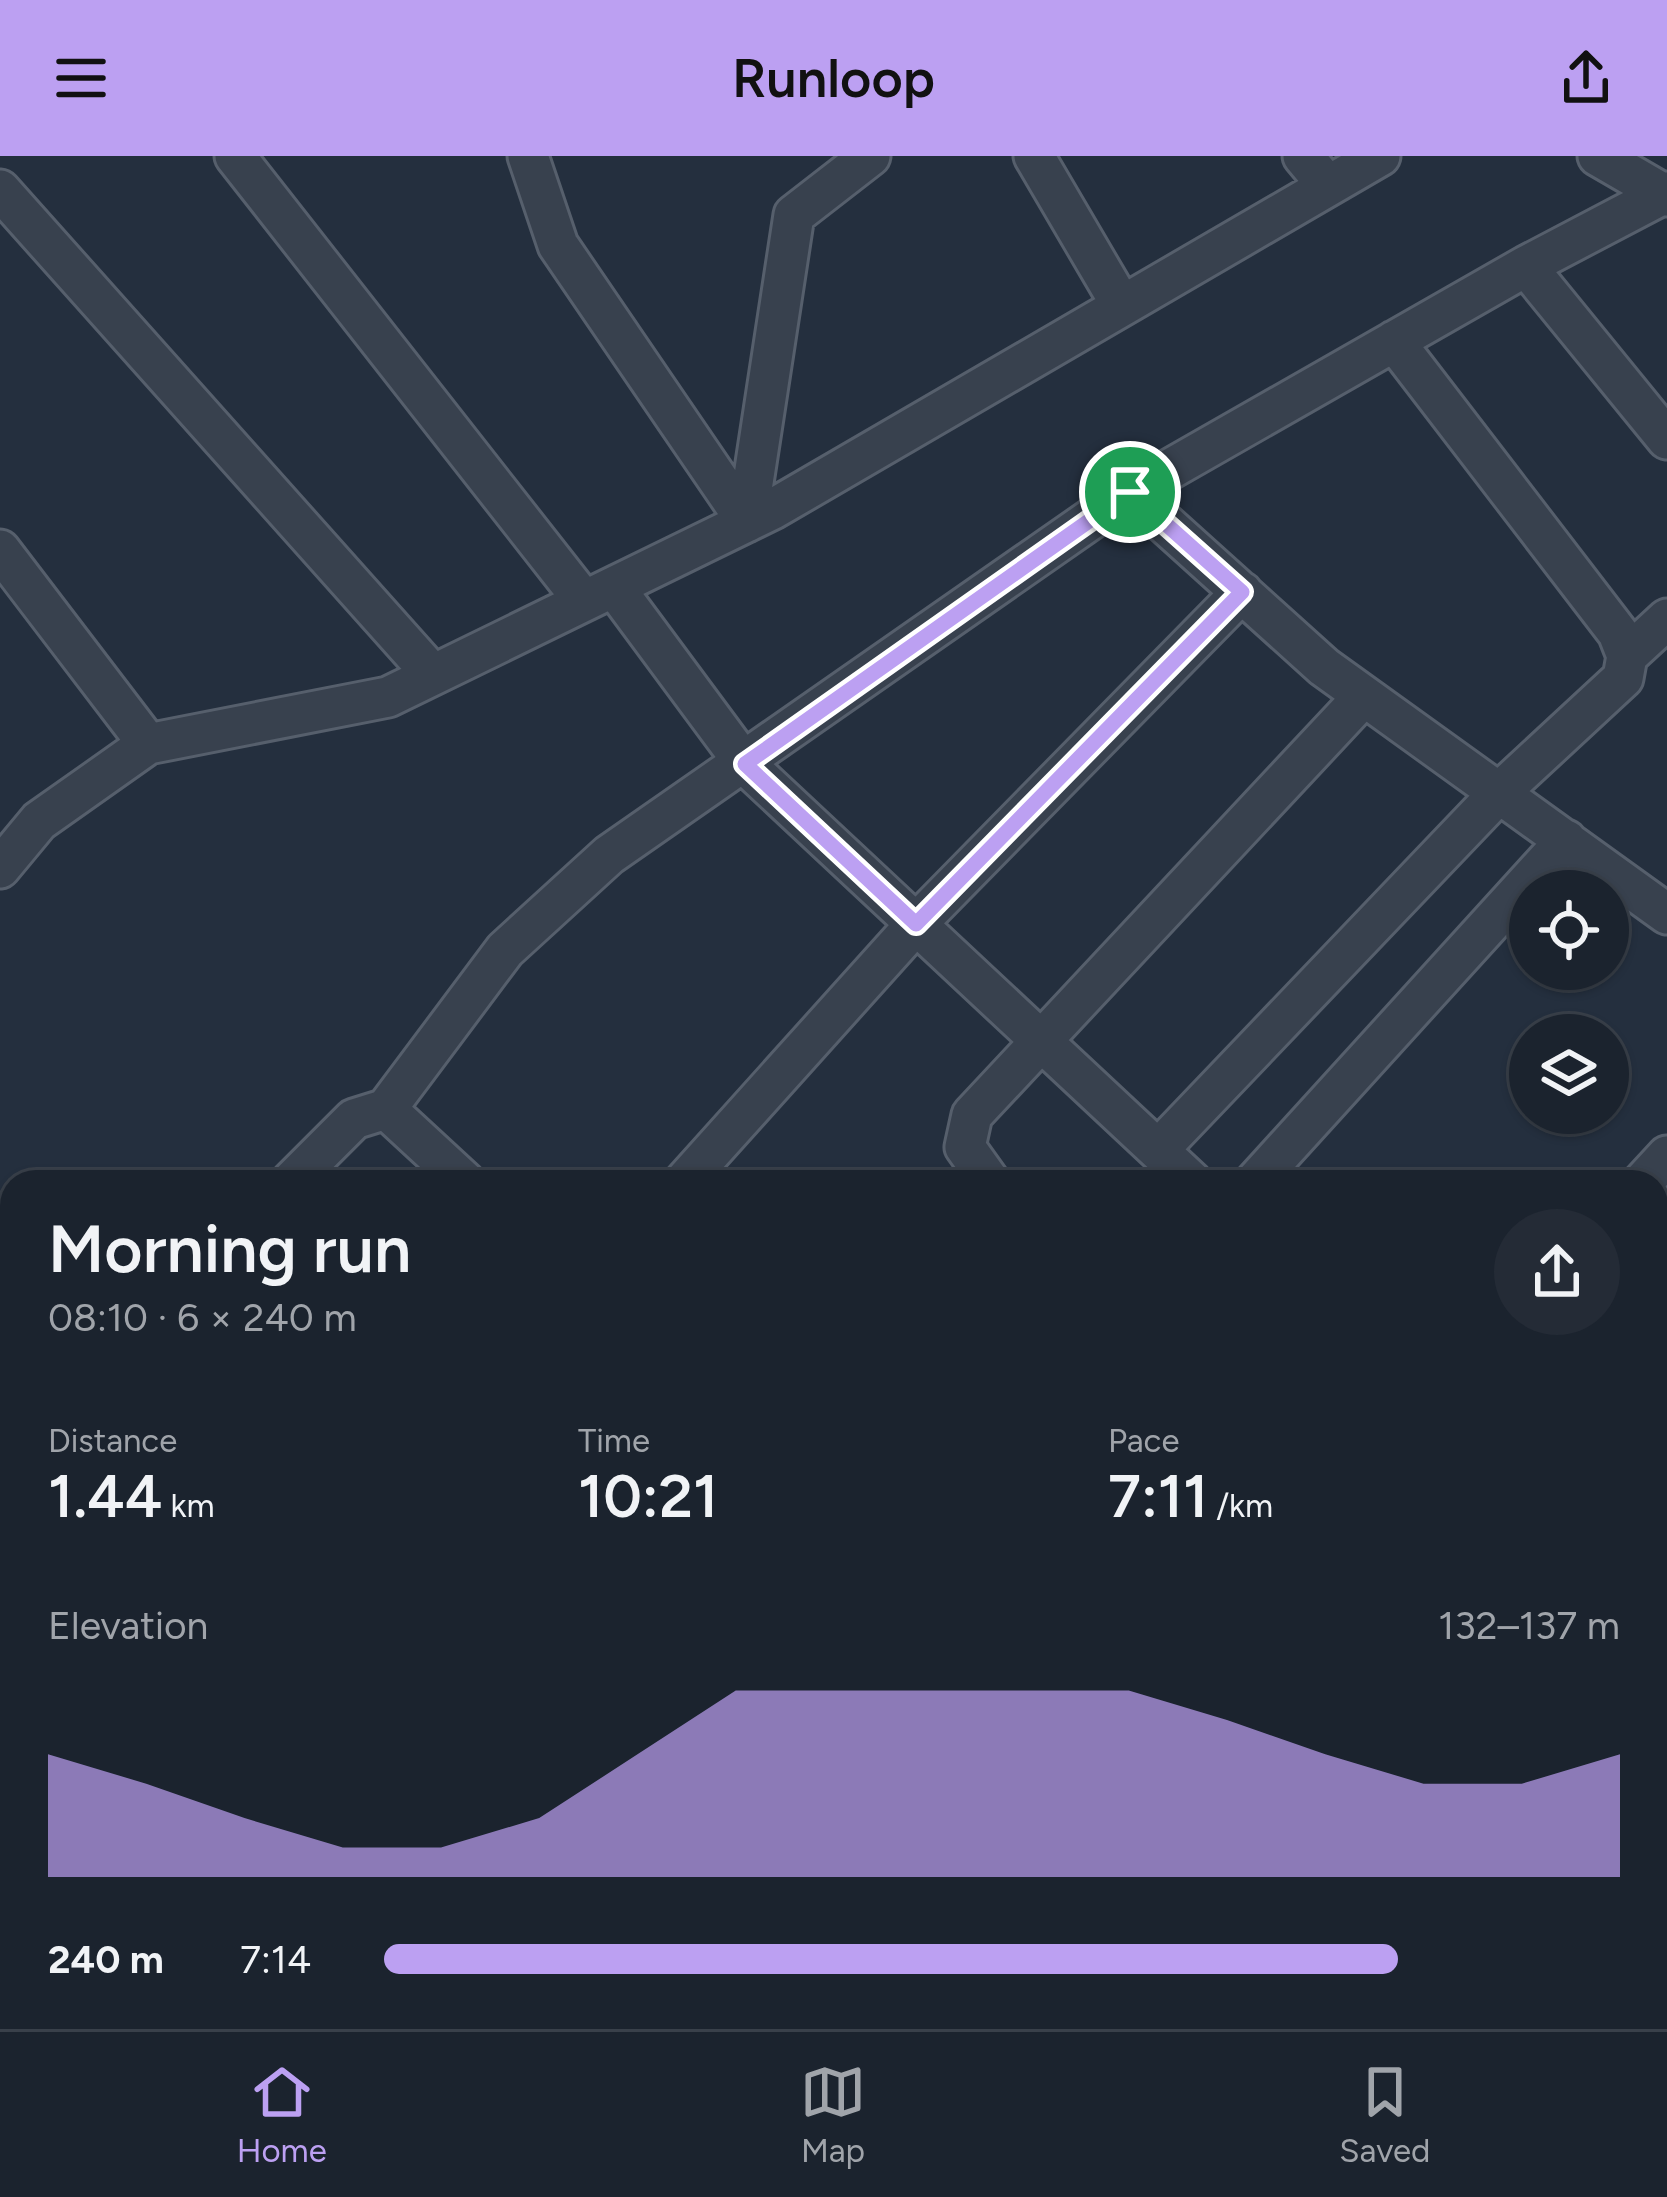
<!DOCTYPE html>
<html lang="en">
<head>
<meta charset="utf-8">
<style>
  :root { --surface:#1b232e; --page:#242b36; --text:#f1f3f6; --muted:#a0a4aa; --line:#39404a; --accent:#bca0f2 }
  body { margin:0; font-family:Figtree,sans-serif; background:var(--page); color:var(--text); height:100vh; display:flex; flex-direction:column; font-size:45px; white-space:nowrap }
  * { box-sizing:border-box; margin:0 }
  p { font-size:39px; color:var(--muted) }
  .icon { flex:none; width:66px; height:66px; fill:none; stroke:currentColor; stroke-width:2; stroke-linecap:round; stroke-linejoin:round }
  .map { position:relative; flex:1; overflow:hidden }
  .drawer { position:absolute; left:0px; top:1014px; width:1668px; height:861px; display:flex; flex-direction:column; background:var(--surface); border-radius:36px 36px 0 0; box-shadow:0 3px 9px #0004,0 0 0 3px var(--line) }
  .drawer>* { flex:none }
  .tools { position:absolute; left:1509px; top:714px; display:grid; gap:24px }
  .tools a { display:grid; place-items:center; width:120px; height:120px; border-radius:50%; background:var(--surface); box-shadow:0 3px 9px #0004,0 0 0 3px var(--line); font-size:60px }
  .pin { position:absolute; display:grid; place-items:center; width:102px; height:102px; color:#fff; margin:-51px; border:6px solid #fff; border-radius:50%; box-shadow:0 3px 12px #0007 }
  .round { display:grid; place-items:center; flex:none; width:126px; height:126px; border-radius:63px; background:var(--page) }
  .overview { display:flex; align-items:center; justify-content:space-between; height:204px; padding:0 48px }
  h1 { font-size:66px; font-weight:600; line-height:90px }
  .metrics { display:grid; grid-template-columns:repeat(3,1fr); gap:18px; height:204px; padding:12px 48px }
  .metrics div { display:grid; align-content:center }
  .metrics b { font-size:60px; font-weight:600 }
  .metrics small { font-size:33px; font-weight:400 }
  .metrics p { font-size:33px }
  .chart { height:336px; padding:24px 48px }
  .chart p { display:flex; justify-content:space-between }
  .chart svg { width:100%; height:216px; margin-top:12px; fill:var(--accent); opacity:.7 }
  ul { padding:0 48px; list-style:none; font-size:39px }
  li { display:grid; grid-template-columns:192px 144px 1fr; align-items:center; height:90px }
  li i { height:30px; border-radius:15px; background:var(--accent) }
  header { display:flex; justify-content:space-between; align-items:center; height:156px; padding:0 48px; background:var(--accent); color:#111; font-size:54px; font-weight:600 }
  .menu { display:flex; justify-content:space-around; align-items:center; height:168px; border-top:3px solid var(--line); background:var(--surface); font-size:33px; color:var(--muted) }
  .menu a { display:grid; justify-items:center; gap:6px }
  .menu .current { color:var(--accent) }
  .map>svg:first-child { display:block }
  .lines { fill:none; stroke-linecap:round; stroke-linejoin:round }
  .minor-casing { stroke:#565f6c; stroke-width:45 }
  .minor { stroke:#38414e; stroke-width:39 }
  .route-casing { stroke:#fff; stroke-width:24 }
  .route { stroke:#bca0f2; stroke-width:15 }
</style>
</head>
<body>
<header><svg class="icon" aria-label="menu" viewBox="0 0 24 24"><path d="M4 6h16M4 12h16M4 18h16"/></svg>Runloop<svg class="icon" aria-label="share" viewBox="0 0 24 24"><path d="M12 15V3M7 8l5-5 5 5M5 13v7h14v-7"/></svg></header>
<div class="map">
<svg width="1667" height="1873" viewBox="0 0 1667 1873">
  <rect width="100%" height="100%" fill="#242f3e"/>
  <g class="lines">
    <defs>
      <path id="minor" d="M 235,0 L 584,445
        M 528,0 L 558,89 L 747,366 L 794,59 L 870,0
        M 1034,0 L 1122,150
        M 1303,0 L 1328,30
        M 1598,0 L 1667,40
        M 0,34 L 433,519
        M 1526,110 L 1667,283
        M 1130,336 L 1324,511 L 1667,758
        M 0,394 L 148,588
        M 614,431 L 745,608 L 1192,1026
        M 1627,500 L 1667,463
        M 0,712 L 39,665 L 148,588 L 388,541 L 773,353 L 1380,0
        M 386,953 L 505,794 L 609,699 L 1130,336 L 1526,110 L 1667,36
        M 1158,994 L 1500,636 L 1623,522 L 1627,500 L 1618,477 L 1394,185
        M 291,1026 L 354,963 L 386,953 L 465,1026
        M 684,1026 L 916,768 L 1242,436
        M 990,1026 L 965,991 L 972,959 L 1364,540
        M 1255,1026 L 1566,684
        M 1643,1026 L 1667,1000
        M 1656,1210 L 1667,1198
        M 0,1249 L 12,1261
        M 1656,1267 L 1667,1278
        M 0,1316 L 12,1304
        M 1656,1532 L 1667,1519
        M 1656,1589 L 1667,1601
        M 1656,1788 L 1667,1778
        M 0,1802 L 12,1788
        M 883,1863 L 895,1873
        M 1227,1863 L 1238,1873
        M 0,1870 L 4,1873
        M 366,1873 L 372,1863
        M 463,1873 L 470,1863
        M 651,1873 L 658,1863
        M 1563,1873 L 1574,1863"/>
    </defs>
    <!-- minor casing -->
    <use href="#minor" class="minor-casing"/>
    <!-- minor -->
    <use href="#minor" class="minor"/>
  </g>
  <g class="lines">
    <defs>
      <path id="route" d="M 1130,336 L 1242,436 L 916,768 L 745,608 Z"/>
    </defs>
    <!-- route casing -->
    <use href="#route" class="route-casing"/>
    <!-- route -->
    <use href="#route" class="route"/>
  </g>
</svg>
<div class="tools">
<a><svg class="icon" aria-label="locate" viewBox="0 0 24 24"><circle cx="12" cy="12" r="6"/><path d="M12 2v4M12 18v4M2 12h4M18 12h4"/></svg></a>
<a><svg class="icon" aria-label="layers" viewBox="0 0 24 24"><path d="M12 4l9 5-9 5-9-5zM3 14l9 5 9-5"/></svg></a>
</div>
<div class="pin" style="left:1130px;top:336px;background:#1e9e55"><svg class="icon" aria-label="arrive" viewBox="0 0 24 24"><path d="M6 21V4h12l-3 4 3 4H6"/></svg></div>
<section class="drawer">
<div class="overview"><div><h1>Morning run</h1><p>08:10 · 6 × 240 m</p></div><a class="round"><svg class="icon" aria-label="share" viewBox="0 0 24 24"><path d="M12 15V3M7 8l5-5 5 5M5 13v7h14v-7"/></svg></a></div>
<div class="metrics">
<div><p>Distance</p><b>1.44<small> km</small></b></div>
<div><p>Time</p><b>10:21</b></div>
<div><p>Pace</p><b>7:11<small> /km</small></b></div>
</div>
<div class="chart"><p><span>Elevation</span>132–137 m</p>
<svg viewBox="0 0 160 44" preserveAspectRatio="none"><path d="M0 44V19L10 25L20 32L30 38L40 38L50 32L60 19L70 6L80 6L90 6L100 6L110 6L120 12L130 19L140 25L150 25L160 19V44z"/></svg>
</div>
<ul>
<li><b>240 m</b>7:14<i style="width:82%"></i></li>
</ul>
</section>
</div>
<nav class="menu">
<a class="current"><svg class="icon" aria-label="home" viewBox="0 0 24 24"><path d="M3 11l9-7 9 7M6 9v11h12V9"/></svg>Home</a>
<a><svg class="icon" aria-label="map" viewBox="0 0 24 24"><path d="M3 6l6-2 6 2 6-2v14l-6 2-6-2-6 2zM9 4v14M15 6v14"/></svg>Map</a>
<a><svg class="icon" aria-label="saved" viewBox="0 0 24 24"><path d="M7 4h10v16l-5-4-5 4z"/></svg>Saved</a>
</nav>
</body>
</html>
